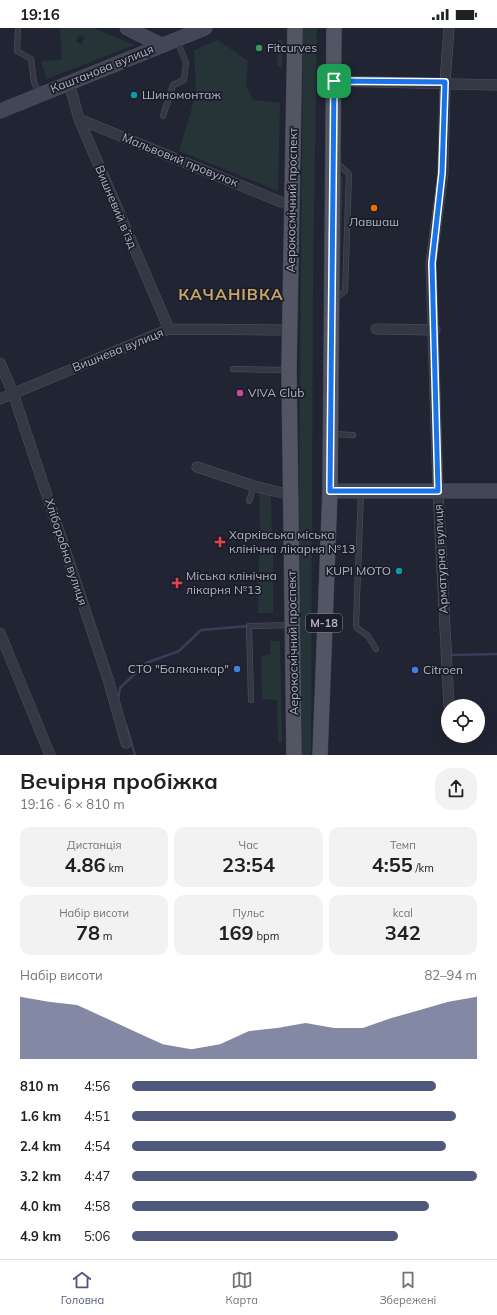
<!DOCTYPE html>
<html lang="uk">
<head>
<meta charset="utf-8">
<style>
  :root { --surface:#fff; --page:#f2f2f2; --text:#202124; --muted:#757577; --line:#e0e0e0; --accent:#50587e }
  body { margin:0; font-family:Mulish,sans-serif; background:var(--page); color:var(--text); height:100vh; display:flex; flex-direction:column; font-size:15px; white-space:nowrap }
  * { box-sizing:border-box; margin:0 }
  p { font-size:13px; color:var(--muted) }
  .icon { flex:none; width:22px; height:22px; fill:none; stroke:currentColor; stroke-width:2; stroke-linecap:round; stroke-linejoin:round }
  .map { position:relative; height:727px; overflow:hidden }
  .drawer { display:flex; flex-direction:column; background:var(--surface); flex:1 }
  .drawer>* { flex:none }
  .tools { position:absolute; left:441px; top:671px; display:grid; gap:8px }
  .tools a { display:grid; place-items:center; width:44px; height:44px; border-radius:50%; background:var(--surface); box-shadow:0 4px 16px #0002; font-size:20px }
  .pin { position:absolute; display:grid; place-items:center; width:34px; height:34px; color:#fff; margin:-17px; border-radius:8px; box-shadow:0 2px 6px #0006 }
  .round { display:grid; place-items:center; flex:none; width:42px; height:42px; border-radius:16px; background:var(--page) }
  .head { display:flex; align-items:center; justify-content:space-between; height:68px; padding:0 20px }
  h1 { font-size:22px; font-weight:700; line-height:30px }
  .metrics { display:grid; grid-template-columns:repeat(3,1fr); gap:6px; height:68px; padding:4px 20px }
  .metrics div { display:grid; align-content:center; border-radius:10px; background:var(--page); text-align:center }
  .metrics b { font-size:20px; font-weight:700 }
  .metrics small { font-size:11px; font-weight:400 }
  .metrics p { font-size:11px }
  .chart { height:112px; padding:8px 20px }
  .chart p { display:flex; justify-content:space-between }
  .chart svg { width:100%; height:72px; margin-top:4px; fill:var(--accent); opacity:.7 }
  ul { padding:0 20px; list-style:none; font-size:13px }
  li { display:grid; grid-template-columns:64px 48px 1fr; align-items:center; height:30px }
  li i { height:10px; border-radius:5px; background:var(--accent) }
  .status { display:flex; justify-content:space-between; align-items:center; height:28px; padding:0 20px; background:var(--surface); direction:ltr }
  .status svg { height:11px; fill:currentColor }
  .dock { display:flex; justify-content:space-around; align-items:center; height:56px; border-top:1px solid var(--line); background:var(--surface); font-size:11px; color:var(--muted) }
  .dock a { display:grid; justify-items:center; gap:2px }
  .dock .active { color:var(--accent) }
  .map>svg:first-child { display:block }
  .green { fill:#263337; fill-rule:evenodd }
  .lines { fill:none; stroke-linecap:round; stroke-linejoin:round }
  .stream { stroke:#363e59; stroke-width:2.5 }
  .lane-casing { stroke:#4f525f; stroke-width:6 }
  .street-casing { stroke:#4f525f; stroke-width:11 }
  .secondary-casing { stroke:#4f525f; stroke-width:15 }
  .primary-casing { stroke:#3e414e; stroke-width:16 }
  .lane { stroke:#343844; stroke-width:5 }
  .street { stroke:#343844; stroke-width:10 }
  .secondary { stroke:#434657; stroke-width:14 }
  .primary { stroke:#525664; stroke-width:15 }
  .route-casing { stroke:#fff; stroke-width:8 }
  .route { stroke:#1a73e8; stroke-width:5 }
  .leisure-dot { fill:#2e9e5b; stroke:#1a1d29; stroke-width:1.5 }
  .culture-dot { fill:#0f9aa8; stroke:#1a1d29; stroke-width:1.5 }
  .food-dot { fill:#e8710a; stroke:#1a1d29; stroke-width:1.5 }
  .hotel-dot { fill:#d1479c; stroke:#1a1d29; stroke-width:1.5 }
  .health-dot { fill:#e0444e; stroke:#1a1d29; stroke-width:1.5 }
  .shop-dot { fill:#3f7fe0; stroke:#1a1d29; stroke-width:1.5 }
  .labels { text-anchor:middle; stroke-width:3.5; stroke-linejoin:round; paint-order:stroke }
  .shield { fill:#1a1d29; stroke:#828593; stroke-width:1 }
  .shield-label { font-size:11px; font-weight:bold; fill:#afb2c1 }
  .poi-label { font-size:12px; fill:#afb2c1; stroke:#1a1d29; text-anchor:start }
  .street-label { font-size:12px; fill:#afb2c1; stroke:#1a1d29 }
  .district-label { font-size:16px; font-weight:bold; letter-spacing:1px; fill:#c6a465; stroke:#1a1d29 }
</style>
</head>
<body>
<div class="status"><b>19:16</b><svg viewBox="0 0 49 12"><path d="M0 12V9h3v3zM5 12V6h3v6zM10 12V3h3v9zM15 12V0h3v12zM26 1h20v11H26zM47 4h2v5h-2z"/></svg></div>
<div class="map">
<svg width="497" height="727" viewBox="0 0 497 727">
  <rect width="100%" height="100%" fill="#212533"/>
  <!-- green -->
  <path class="green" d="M 60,0 L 94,0 L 134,17 L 47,51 L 41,34 L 62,31 ZM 80,7 L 85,10 L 81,16 L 77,14 L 76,12 Z
    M 303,0 L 317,0 L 313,252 L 311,727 L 302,727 L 299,474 Z
    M 218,12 L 248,33 L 246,57 L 253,72 L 280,75 L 278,163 L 179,123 L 196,66 L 194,22 Z
    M 278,12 L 283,12 L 282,40 L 277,38 Z
    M 339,147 L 343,150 L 340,260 L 337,261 Z
    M 259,463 L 271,467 L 272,507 L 260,507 Z
    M 259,524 L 273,525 L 273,585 L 258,585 Z
    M 270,613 L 280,613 L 282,714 L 278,715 L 277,672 L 262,671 L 261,628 L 270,626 Z"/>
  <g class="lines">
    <!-- stream -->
    <path class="stream" d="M 452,627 L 497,626
      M 118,671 L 120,660 L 146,635 L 179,623 L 201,602 L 249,598
      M 126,697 L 135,727"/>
    <defs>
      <path id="lane" d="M 18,0 L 17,23 L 31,31 L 34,54 L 39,66
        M 163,88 L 173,57 L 184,52 L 186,35 L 177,12
        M 334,272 L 345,263 L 349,146 L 336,134
        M 233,341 L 288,342
        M 332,406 L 353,407
        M 361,464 L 356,596 L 357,600 L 368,608 L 376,621
        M 249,473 L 254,458
        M 251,672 L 249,598 L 291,597"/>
      <path id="street" d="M 449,0 L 445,54 L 443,145 L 431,235 L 438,463 L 449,678
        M 334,53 L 497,57
        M 69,55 L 79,91 L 169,301
        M 79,91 L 281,174
        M 376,301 L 435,302
        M 0,335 L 13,365 L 108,651 L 126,715
        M 0,371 L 169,301 L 290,302
        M 197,439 L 254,458 L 291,467
        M 0,605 L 50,727"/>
      <path id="secondary" d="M 127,0 L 161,17
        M 0,83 L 205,0
        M 330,463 L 497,463"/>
      <path id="primary" d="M 294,727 L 289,342 L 295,0
        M 320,727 L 330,463 L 334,0"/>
    </defs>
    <!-- lane casing -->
    <use href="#lane" class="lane-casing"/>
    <!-- street casing -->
    <use href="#street" class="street-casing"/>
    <!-- secondary casing -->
    <use href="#secondary" class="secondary-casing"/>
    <!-- primary casing -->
    <use href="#primary" class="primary-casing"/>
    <!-- lane -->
    <use href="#lane" class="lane"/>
    <!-- street -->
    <use href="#street" class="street"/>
    <!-- secondary -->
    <use href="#secondary" class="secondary"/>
    <!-- primary -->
    <use href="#primary" class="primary"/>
  </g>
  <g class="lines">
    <defs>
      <path id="route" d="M 334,53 L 445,54 L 442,145 L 432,235 L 438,463 L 330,463 Z"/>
    </defs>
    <!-- route casing -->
    <use href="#route" class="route-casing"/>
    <!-- route -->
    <use href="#route" class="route"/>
  </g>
  <!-- markers -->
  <circle class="leisure-dot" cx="259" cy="20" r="4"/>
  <g class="culture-dot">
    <circle cx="134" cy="67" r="4"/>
    <circle cx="399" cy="543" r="4"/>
  </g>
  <circle class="food-dot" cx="374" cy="180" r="4"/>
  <circle class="hotel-dot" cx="240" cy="365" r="4"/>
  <g class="health-dot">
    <path d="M218 508h4v4h4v4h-4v4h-4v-4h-4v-4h4z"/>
    <path d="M175 549h4v4h4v4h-4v4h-4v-4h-4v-4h4z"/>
  </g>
  <g class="shop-dot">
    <circle cx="237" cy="641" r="4"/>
    <circle cx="415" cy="642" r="4"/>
  </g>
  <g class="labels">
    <!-- shield labels -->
    <rect class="shield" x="306" y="586" width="36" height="18" rx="3"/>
    <g class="shield-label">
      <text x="324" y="599">М-18</text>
    </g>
    <!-- poi labels -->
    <g class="poi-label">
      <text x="267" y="24">Fitcurves</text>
      <text x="142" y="71">Шиномонтаж</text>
      <text x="374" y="198" text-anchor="middle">Лавшаш</text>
      <text x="248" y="369">VIVA Club</text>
      <text x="229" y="511">Харківська міська<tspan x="229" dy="14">клінічна лікарня №13</tspan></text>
      <text x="391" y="547" text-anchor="end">KUPI MOTO</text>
      <text x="186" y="552">Міська клінічна<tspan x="186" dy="14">лікарня №13</tspan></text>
      <text x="229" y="645" text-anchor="end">СТО "Балканкар"</text>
      <text x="423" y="646">Citroen</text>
    </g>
    <!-- street labels -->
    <g class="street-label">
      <text transform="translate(102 41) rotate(-22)" y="4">Каштанова вулиця</text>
      <text transform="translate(180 132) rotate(22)" y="4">Мальвовий провулок</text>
      <text transform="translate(292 172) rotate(-89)" y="4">Аерокосмічний проспект</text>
      <text transform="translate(116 179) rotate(67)" y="4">Вишневий в’їзд</text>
      <text transform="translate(118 322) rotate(-22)" y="4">Вишнева вулиця</text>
      <text transform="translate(66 524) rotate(72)" y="4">Хліборобна вулиця</text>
      <text transform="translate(441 531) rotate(-93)" y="4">Арматурна вулиця</text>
      <text transform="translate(293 615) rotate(-91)" y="4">Аерокосмічний проспект</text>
    </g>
    <!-- district labels -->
    <g class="district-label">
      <text x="231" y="272">КАЧАНІВКА</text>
    </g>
  </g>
</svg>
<div class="tools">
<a><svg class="icon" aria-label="locate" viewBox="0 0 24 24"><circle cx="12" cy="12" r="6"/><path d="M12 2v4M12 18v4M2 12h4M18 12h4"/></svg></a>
</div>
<div class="pin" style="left:334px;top:53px;background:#1e9e55"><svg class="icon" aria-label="arrive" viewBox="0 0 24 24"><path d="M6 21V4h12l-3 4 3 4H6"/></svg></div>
</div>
<section class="drawer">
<div class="head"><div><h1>Вечірня пробіжка</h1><p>19:16 · 6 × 810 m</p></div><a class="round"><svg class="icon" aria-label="share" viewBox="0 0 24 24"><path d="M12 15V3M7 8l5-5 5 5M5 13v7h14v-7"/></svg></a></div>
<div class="metrics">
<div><p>Дистанція</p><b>4.86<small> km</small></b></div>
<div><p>Час</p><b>23:54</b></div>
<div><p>Темп</p><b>4:55<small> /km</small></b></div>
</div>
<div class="metrics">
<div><p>Набір висоти</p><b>78<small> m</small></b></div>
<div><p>Пульс</p><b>169<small> bpm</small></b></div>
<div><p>kcal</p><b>342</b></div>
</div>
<div class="chart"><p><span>Набір висоти</span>82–94 m</p>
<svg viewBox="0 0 160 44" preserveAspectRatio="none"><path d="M0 44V6L10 9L20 11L30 19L40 27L50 35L60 38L70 35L80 27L90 25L100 22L110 25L120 25L130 19L140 14L150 9L160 6V44z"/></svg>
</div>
<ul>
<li><b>810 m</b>4:56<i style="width:88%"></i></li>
<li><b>1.6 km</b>4:51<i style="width:94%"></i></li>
<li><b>2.4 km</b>4:54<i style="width:91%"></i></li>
<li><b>3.2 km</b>4:47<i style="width:100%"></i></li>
<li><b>4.0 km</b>4:58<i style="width:86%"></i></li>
<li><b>4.9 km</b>5:06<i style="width:77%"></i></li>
</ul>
</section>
<nav class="dock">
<a class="active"><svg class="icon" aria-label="home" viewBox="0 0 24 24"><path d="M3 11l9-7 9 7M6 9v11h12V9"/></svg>Головна</a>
<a><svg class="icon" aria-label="map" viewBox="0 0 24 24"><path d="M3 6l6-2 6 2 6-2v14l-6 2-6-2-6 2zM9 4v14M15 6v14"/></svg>Карта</a>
<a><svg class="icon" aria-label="saved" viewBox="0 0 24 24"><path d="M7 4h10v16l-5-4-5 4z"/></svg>Збережені</a>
</nav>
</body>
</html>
